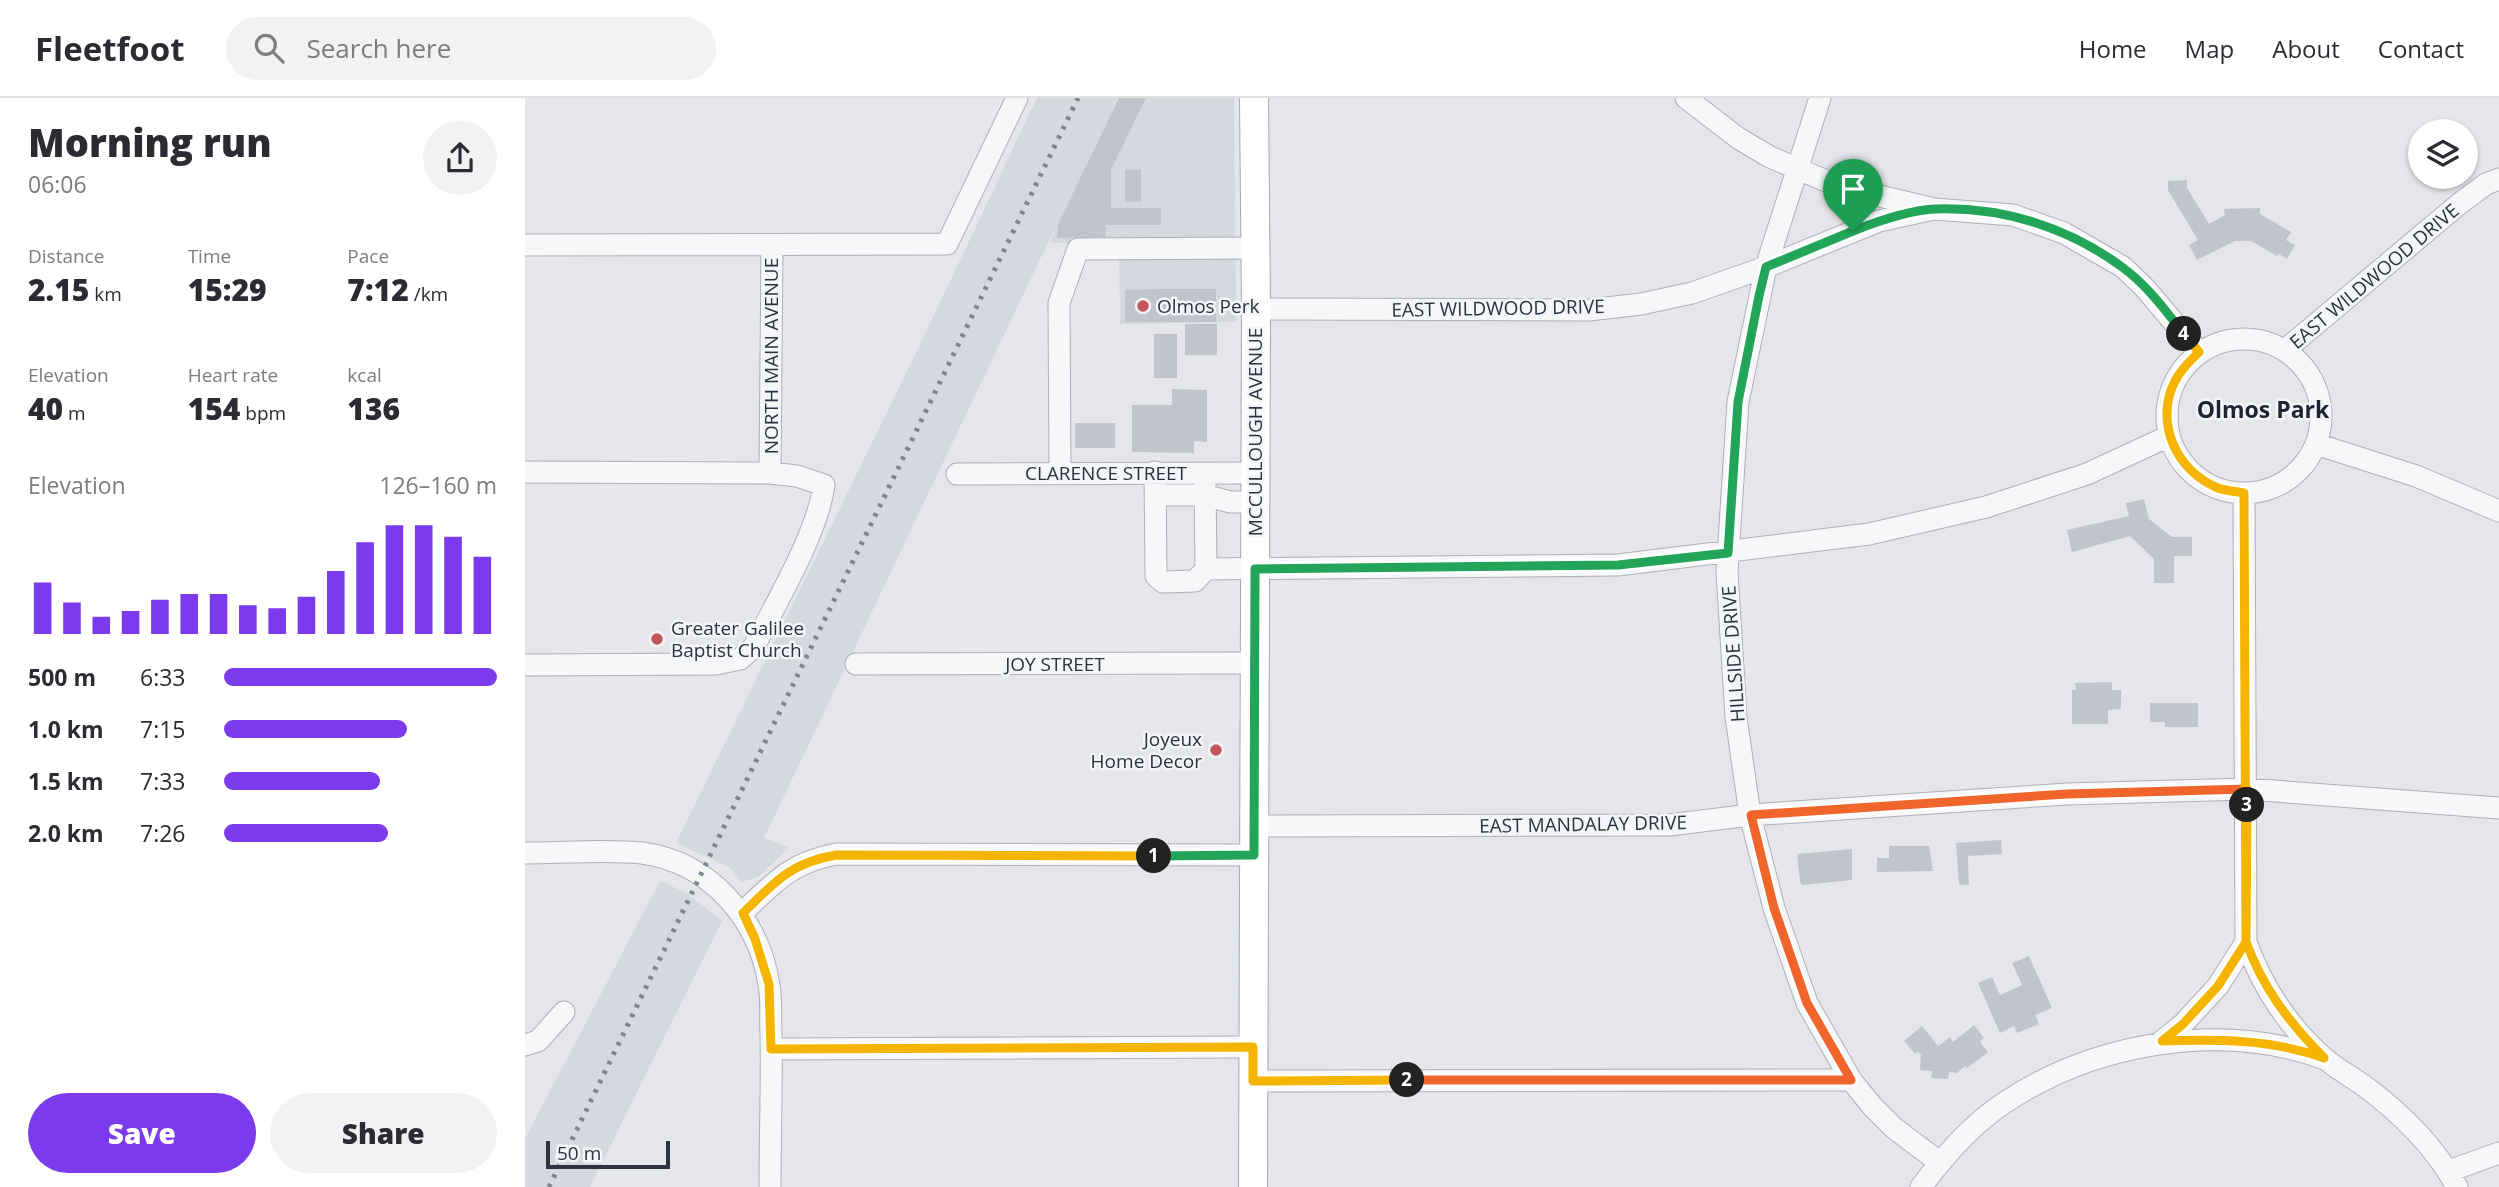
<!DOCTYPE html>
<html lang="en">
<head>
<meta charset="utf-8">
<style>
  :root { --surface:#fff; --page:#f2f2f3; --text:#2b2b33; --muted:#7c7c81; --line:#e1e1e2; --accent:#7c3aed }
  body { margin:0; font-family:"Open Sans",sans-serif; background:var(--page); color:var(--text); height:100vh; display:flex; flex-direction:column; font-size:26px; white-space:nowrap }
  * { box-sizing:border-box; margin:0 }
  p { font-size:23px; color:var(--muted) }
  .icon { flex:none; width:38px; height:38px; fill:none; stroke:currentColor; stroke-width:2; stroke-linecap:round; stroke-linejoin:round }
  .map { position:relative; flex:1; overflow:hidden }
  .sheet { display:flex; flex-direction:column; background:var(--surface); width:525px }
  .sheet>* { flex:none }
  .fabs { position:absolute; left:1883px; top:21px; display:grid; gap:14px }
  .fabs a { display:grid; place-items:center; width:70px; height:70px; border-radius:50%; background:var(--surface); box-shadow:0 2px 5px #0004; font-size:35px }
  .scale { position:absolute; left:21px; bottom:18px; width:124px; box-sizing:border-box; padding-left:7px; border:4px solid #2d3241; border-top:0; font-size:19px; line-height:24px; white-space:nowrap; color:#2d3241; -webkit-text-stroke:5px #f3f5f8; paint-order:stroke }
  .pin { position:absolute; display:grid; place-items:center; width:60px; height:60px; color:#fff; margin:-72px -30px; border-radius:50% 50% 50% 0; rotate:-45deg; box-shadow:0 0 7px #0007 }
  .pin .icon { rotate:45deg }
  .km { position:absolute; width:35px; height:35px; margin:-18px; border-radius:50%; background:#222; color:#fff; font-size:19px; line-height:35px; text-align:center }
  .round { display:grid; place-items:center; flex:none; width:74px; height:74px; border-radius:37px; background:var(--page) }
  .summary { display:flex; align-items:center; justify-content:space-between; height:119px; padding:0 28px }
  h1 { font-size:38px; font-weight:800; line-height:52px }
  .stats { display:grid; grid-template-columns:repeat(3,1fr); gap:10px; height:119px; padding:7px 28px }
  .stats div { display:grid; align-content:center }
  .stats b { font-size:30px; font-weight:800 }
  .stats small { font-size:19px; font-weight:400 }
  .stats p { font-size:19px }
  .chart { height:196px; padding:14px 28px }
  .chart p { display:flex; justify-content:space-between }
  .chart svg { width:100%; height:126px; margin-top:7px; stroke:var(--accent); stroke-width:6 }
  .button { display:flex; gap:14px; margin-top:auto; padding:14px 28px }
  .button a { flex:1; height:80px; border-radius:42px; background:var(--accent); color:#fff; font-size:28px; font-weight:800; line-height:80px; text-align:center }
  .button a+a { background:var(--page); color:var(--text) }
  ul { padding:0 28px; list-style:none; font-size:23px }
  li { display:grid; grid-template-columns:112px 84px 1fr; align-items:center; height:52px }
  li i { height:18px; border-radius:9px; background:var(--accent) }
  header { display:flex; align-items:center; gap:42px; box-sizing:border-box; height:98px; padding:0 35px; background:var(--surface); border-bottom:2px solid var(--line) }
  header strong { font-size:33px }
  nav { display:flex; gap:38px; margin-inline-start:auto; font-size:24px }
  .search { width:490px; height:63px; background:var(--page); display:flex; align-items:center; gap:18px; box-sizing:border-box; padding:0 24px; border-radius:38px; color:var(--muted); font-size:26px }
  main { display:flex; flex:1; min-height:0 }
  .map>svg:first-child { display:block }
  .built { fill:#d6d8df }
  .building { fill:#c1c4cd }
  .lines { fill:none; stroke-linecap:round; stroke-linejoin:round }
  .minor-casing { stroke:#adb0b7; stroke-width:23 }
  .major-casing { stroke:#a4a9b5; stroke-width:30 }
  .minor { stroke:#f6f7f9; stroke-width:21 }
  .major { stroke:#fff; stroke-width:28 }
  .rail { stroke:#7f8492; stroke-width:5; stroke-dasharray:3.5 7; stroke-linecap:butt }
  .split-1-casing { stroke:#fff; stroke-width:14 }
  .split-2-casing { stroke:#fff; stroke-width:14 }
  .split-3-casing { stroke:#fff; stroke-width:14 }
  .split-4-casing { stroke:#fff; stroke-width:14 }
  .split-5-casing { stroke:#fff; stroke-width:14 }
  .split-1 { stroke:#22a559; stroke-width:9 }
  .split-2 { stroke:#f5b400; stroke-width:9 }
  .split-3 { stroke:#f0652b; stroke-width:9 }
  .split-4 { stroke:#f5b400; stroke-width:9 }
  .split-5 { stroke:#22a559; stroke-width:9 }
  .poi-dot { fill:#c2565a; stroke:#f3f5f8; stroke-width:2.5 }
  .labels { text-anchor:middle; stroke-width:5; stroke-linejoin:round; paint-order:stroke }
  .street-label { font-size:19px; fill:#2d3241; stroke:#f3f5f8 }
  .poi-label { font-size:19px; fill:#2d3241; stroke:#f3f5f8; text-anchor:start }
  .quarter-label { font-size:23px; font-weight:bold; fill:#1f2332; stroke:#f3f5f8 }
</style>
</head>
<body>
<header>
<strong>Fleetfoot</strong>
<div class="search"><svg class="icon" aria-label="search" viewBox="0 0 24 24"><circle cx="10" cy="10" r="6"/><path d="M15 15l6 6"/></svg>Search here</div>
<nav><a>Home</a><a>Map</a><a>About</a><a>Contact</a></nav>
</header>
<main>
<section class="sheet">
<div class="summary"><div><h1>Morning run</h1><p>06:06</p></div><a class="round"><svg class="icon" aria-label="share" viewBox="0 0 24 24"><path d="M12 15V3M7 8l5-5 5 5M5 13v7h14v-7"/></svg></a></div>
<div class="stats">
<div><p>Distance</p><b>2.15<small> km</small></b></div>
<div><p>Time</p><b>15:29</b></div>
<div><p>Pace</p><b>7:12<small> /km</small></b></div>
</div>
<div class="stats">
<div><p>Elevation</p><b>40<small> m</small></b></div>
<div><p>Heart rate</p><b>154<small> bpm</small></b></div>
<div><p>kcal</p><b>136</b></div>
</div>
<div class="chart"><p><span>Elevation</span>126–160 m</p>
<svg viewBox="0 0 160 44" preserveAspectRatio="none"><path d="M5 44V26M15 44V33M25 44V38M35 44V36M45 44V32M55 44V30M65 44V30M75 44V34M85 44V35M95 44V31M105 44V22M115 44V12M125 44V6M135 44V6M145 44V10M155 44V17"/></svg>
</div>
<ul>
<li><b>500 m</b>6:33<i style="width:100%"></i></li>
<li><b>1.0 km</b>7:15<i style="width:67%"></i></li>
<li><b>1.5 km</b>7:33<i style="width:57%"></i></li>
<li><b>2.0 km</b>7:26<i style="width:60%"></i></li>
</ul>
<div class="button"><a>Save</a><a>Share</a></div>
</section>
<div class="map">
<svg width="1974" height="1089" viewBox="0 0 1974 1089">
  <rect width="100%" height="100%" fill="#e4e6ea"/>
  <!-- built -->
  <path class="built" d="M 512,0 L 592,0 L 585,16 L 593,0 L 709,0 L 711,224 L 595,226 L 594,146 L 525,145 L 530,130 L 239,740 L 264,750 L 233,779 L 217,784 L 204,769 L 151,745 L 390,257 Z
    M 135,783 L 160,794 L 197,823 L 65,1089 L 0,1089 L 0,1041 Z"/>
  <!-- building -->
  <path class="building" d="M 594,0 L 621,0 L 586,72 L 586,110 L 636,110 L 636,127 L 581,127 L 581,139 L 532,140 L 533,126 Z
    M 600,72 L 616,72 L 616,104 L 600,104 Z
    M 1662,82 L 1662,90 L 1684,126 L 1700,117 L 1699,111 L 1735,110 L 1735,116 L 1766,134 L 1761,142 L 1770,147 L 1762,161 L 1754,156 L 1752,158 L 1726,143 L 1710,143 L 1672,162 L 1664,147 L 1673,142 L 1643,92 L 1643,83 Z
    M 635,191 L 691,191 L 691,224 L 600,224 L 600,192 Z
    M 660,226 L 692,226 L 692,257 L 660,257 Z
    M 629,236 L 652,236 L 652,280 L 629,280 Z
    M 647,291 L 682,292 L 682,344 L 669,343 L 669,355 L 607,354 L 607,307 L 647,307 Z
    M 550,325 L 590,325 L 590,350 L 550,350 Z
    M 1619,401 L 1624,421 L 1647,439 L 1667,439 L 1667,458 L 1649,458 L 1649,485 L 1629,485 L 1629,461 L 1605,438 L 1547,454 L 1542,432 L 1604,418 L 1601,405 Z
    M 1587,584 L 1587,592 L 1596,592 L 1596,611 L 1583,612 L 1583,626 L 1547,626 L 1547,592 L 1551,592 L 1550,585 Z
    M 1625,605 L 1673,605 L 1673,629 L 1640,629 L 1640,624 L 1625,624 Z
    M 1476,742 L 1477,756 L 1443,758 L 1444,787 L 1434,787 L 1431,745 Z
    M 1364,748 L 1404,748 L 1408,773 L 1352,774 L 1352,760 L 1364,760 Z
    M 1327,751 L 1327,782 L 1277,787 L 1275,784 L 1272,756 Z
    M 1504,858 L 1527,910 L 1510,917 L 1514,926 L 1492,935 L 1489,928 L 1475,935 L 1453,885 L 1467,879 L 1475,897 L 1497,887 L 1487,865 Z
    M 1449,927 L 1459,940 L 1455,944 L 1463,954 L 1442,970 L 1440,968 L 1432,975 L 1424,974 L 1423,981 L 1406,980 L 1407,973 L 1395,972 L 1396,957 L 1393,954 L 1390,956 L 1379,943 L 1397,928 L 1413,948 L 1425,939 L 1428,944 Z"/>
  <g class="lines">
    <defs>
      <path id="minor" d="M 1161,0 L 1213,40 L 1245,59 L 1313,88 L 1409,111 L 1488,117 L 1539,135 L 1598,169 L 1619,189 L 1674,254
        M 1295,0 L 1241,169 L 1213,304 L 1202,474 L 1211,619 L 1225,717 L 1249,810 L 1282,905 L 1326,982 L 1347,1008 L 1369,1030 L 1414,1064
        M 0,147 L 422,146 L 492,0
        M 731,211 L 1064,212 L 1116,206 L 1167,195 L 1241,169 L 1354,123 L 1409,111
        M1642 318a77 77 0 1 1 154 0a77 77 0 1 1-154 0Z
        M 1760,252 L 1934,106 L 1961,86 L 1974,81
        M 1791,346 L 1891,378 L 1974,413
        M 0,374 L 245,375 L 272,378 L 299,387 C 292,437 252,502 229,549 L 215,561 L 191,566 L 0,567
        M 630,374 L 631,478 L 638,484 L 670,483 L 681,471 L 1093,467 L 1344,436 L 1461,409 L 1562,376 L 1644,338
        M 245,375 L 247,148
        M 535,375 L 534,205 L 553,151 L 730,150
        M 432,376 L 730,375
        M 680,385 L 681,471
        M 1719,395 L 1721,844 C 1737,888 1763,928 1798,959 C 1810,970 1825,978 1838,987 C 1876,1015 1909,1047 1932,1089
        M 631,397 L 680,397 L 705,404 L 730,404
        M 331,566 L 730,565
        M 729,728 L 1144,727 L 1225,717 L 1542,696 L 1722,691 L 1974,710
        M 0,755 C 38,755 79,751 117,755 C 185,764 234,821 244,887 C 247,902 245,919 246,935 C 247,986 245,1038 245,1089
        M 217,815 C 250,784 265,765 311,756 L 729,757
        M 1637,943 L 1658,926 L 1693,888 L 1721,844
        M 0,947 L 13,943 L 39,914
        M 246,951 L 728,949
        M 728,983 L 1326,982
        M 1924,1073 L 1974,1055
        M 1396,1089 C 1419,1058 1446,1027 1479,1005 C 1569,945 1694,923 1797,960"/>
      <path id="major" d="M 728,1089 L 731,211 L 729,0"/>
    </defs>
    <!-- minor casing -->
    <use href="#minor" class="minor-casing"/>
    <!-- major casing -->
    <use href="#major" class="major-casing"/>
    <!-- minor -->
    <use href="#minor" class="minor"/>
    <!-- major -->
    <use href="#major" class="major"/>
    <!-- rail -->
    <path class="rail" d="M 24,1089 L 553,0"/>
  </g>
  <g class="lines">
    <defs>
      <path id="split-1" d="M 629,758 L 729,757 L 730,471 L 1093,467 L 1203,455 L 1213,304 L 1234,198 L 1241,169 L 1328,133"/>
      <path id="split-2" d="M 629,758 L 311,757 C 265,765 250,784 218,815 L 230,841 L 244,886 L 246,951 L 728,949 L 728,983 L 882,982"/>
      <path id="split-3" d="M 882,982 L 1326,982 L 1282,905 L 1249,810 L 1226,717 L 1542,696 L 1722,691 L 1722,707"/>
      <path id="split-4" d="M 1659,236 L 1674,254 C 1665,263 1656,271 1650,283 C 1629,324 1651,373 1693,390 C 1701,393 1711,393 1719,395 L 1721,844 C 1739,892 1764,924 1799,960 C 1746,941 1692,941 1637,943 L 1658,926 L 1693,888 L 1721,844 L 1722,707"/>
      <path id="split-5" d="M 1328,133 C 1353,123 1384,112 1411,111 C 1478,109 1543,129 1597,169 C 1622,187 1640,212 1659,236"/>
    </defs>
    <!-- split-1 casing -->
    <use href="#split-1" class="split-1-casing"/>
    <!-- split-2 casing -->
    <use href="#split-2" class="split-2-casing"/>
    <!-- split-3 casing -->
    <use href="#split-3" class="split-3-casing"/>
    <!-- split-4 casing -->
    <use href="#split-4" class="split-4-casing"/>
    <!-- split-5 casing -->
    <use href="#split-5" class="split-5-casing"/>
    <!-- split-1 -->
    <use href="#split-1" class="split-1"/>
    <!-- split-2 -->
    <use href="#split-2" class="split-2"/>
    <!-- split-3 -->
    <use href="#split-3" class="split-3"/>
    <!-- split-4 -->
    <use href="#split-4" class="split-4"/>
    <!-- split-5 -->
    <use href="#split-5" class="split-5"/>
  </g>
  <!-- markers -->
  <g class="poi-dot">
    <circle cx="618" cy="208" r="7"/>
    <circle cx="132" cy="541" r="7"/>
    <circle cx="691" cy="652" r="7"/>
  </g>
  <g class="labels">
    <!-- street labels -->
    <g class="street-label">
      <text transform="translate(1849 178) rotate(-40)" y="7">EAST WILDWOOD DRIVE</text>
      <text transform="translate(973 210) rotate(-1)" y="7">EAST WILDWOOD DRIVE</text>
      <text transform="translate(246 258) rotate(-90)" y="7">NORTH MAIN AVENUE</text>
      <text transform="translate(730 334) rotate(-90)" y="7">MCCULLOUGH AVENUE</text>
      <text x="581" y="382">CLARENCE STREET</text>
      <text transform="translate(1208 556) rotate(-94)" y="7">HILLSIDE DRIVE</text>
      <text x="530" y="573">JOY STREET</text>
      <text transform="translate(1058 726) rotate(-1)" y="7">EAST MANDALAY DRIVE</text>
    </g>
    <!-- poi labels -->
    <g class="poi-label">
      <text x="632" y="215">Olmos Perk</text>
      <text x="146" y="537">Greater Galilee<tspan x="146" dy="22">Baptist Church</tspan></text>
      <text x="677" y="648" text-anchor="end">Joyeux<tspan x="677" dy="22">Home Decor</tspan></text>
    </g>
    <!-- quarter labels -->
    <g class="quarter-label">
      <text x="1738" y="320">Olmos Park</text>
    </g>
  </g>
</svg>
<div class="fabs">
<a><svg class="icon" aria-label="layers" viewBox="0 0 24 24"><path d="M12 4l9 5-9 5-9-5zM3 14l9 5 9-5"/></svg></a>
</div>
<div class="scale">50 m</div>
<div class="pin" style="left:1328px;top:133px;background:#1e9e55"><svg class="icon" aria-label="arrive" viewBox="0 0 24 24"><path d="M6 21V4h12l-3 4 3 4H6"/></svg></div>
<b class="km" style="left:629px;top:758px">1</b>
<b class="km" style="left:882px;top:982px">2</b>
<b class="km" style="left:1722px;top:707px">3</b>
<b class="km" style="left:1659px;top:236px">4</b>
</div>
</main>
</body>
</html>
